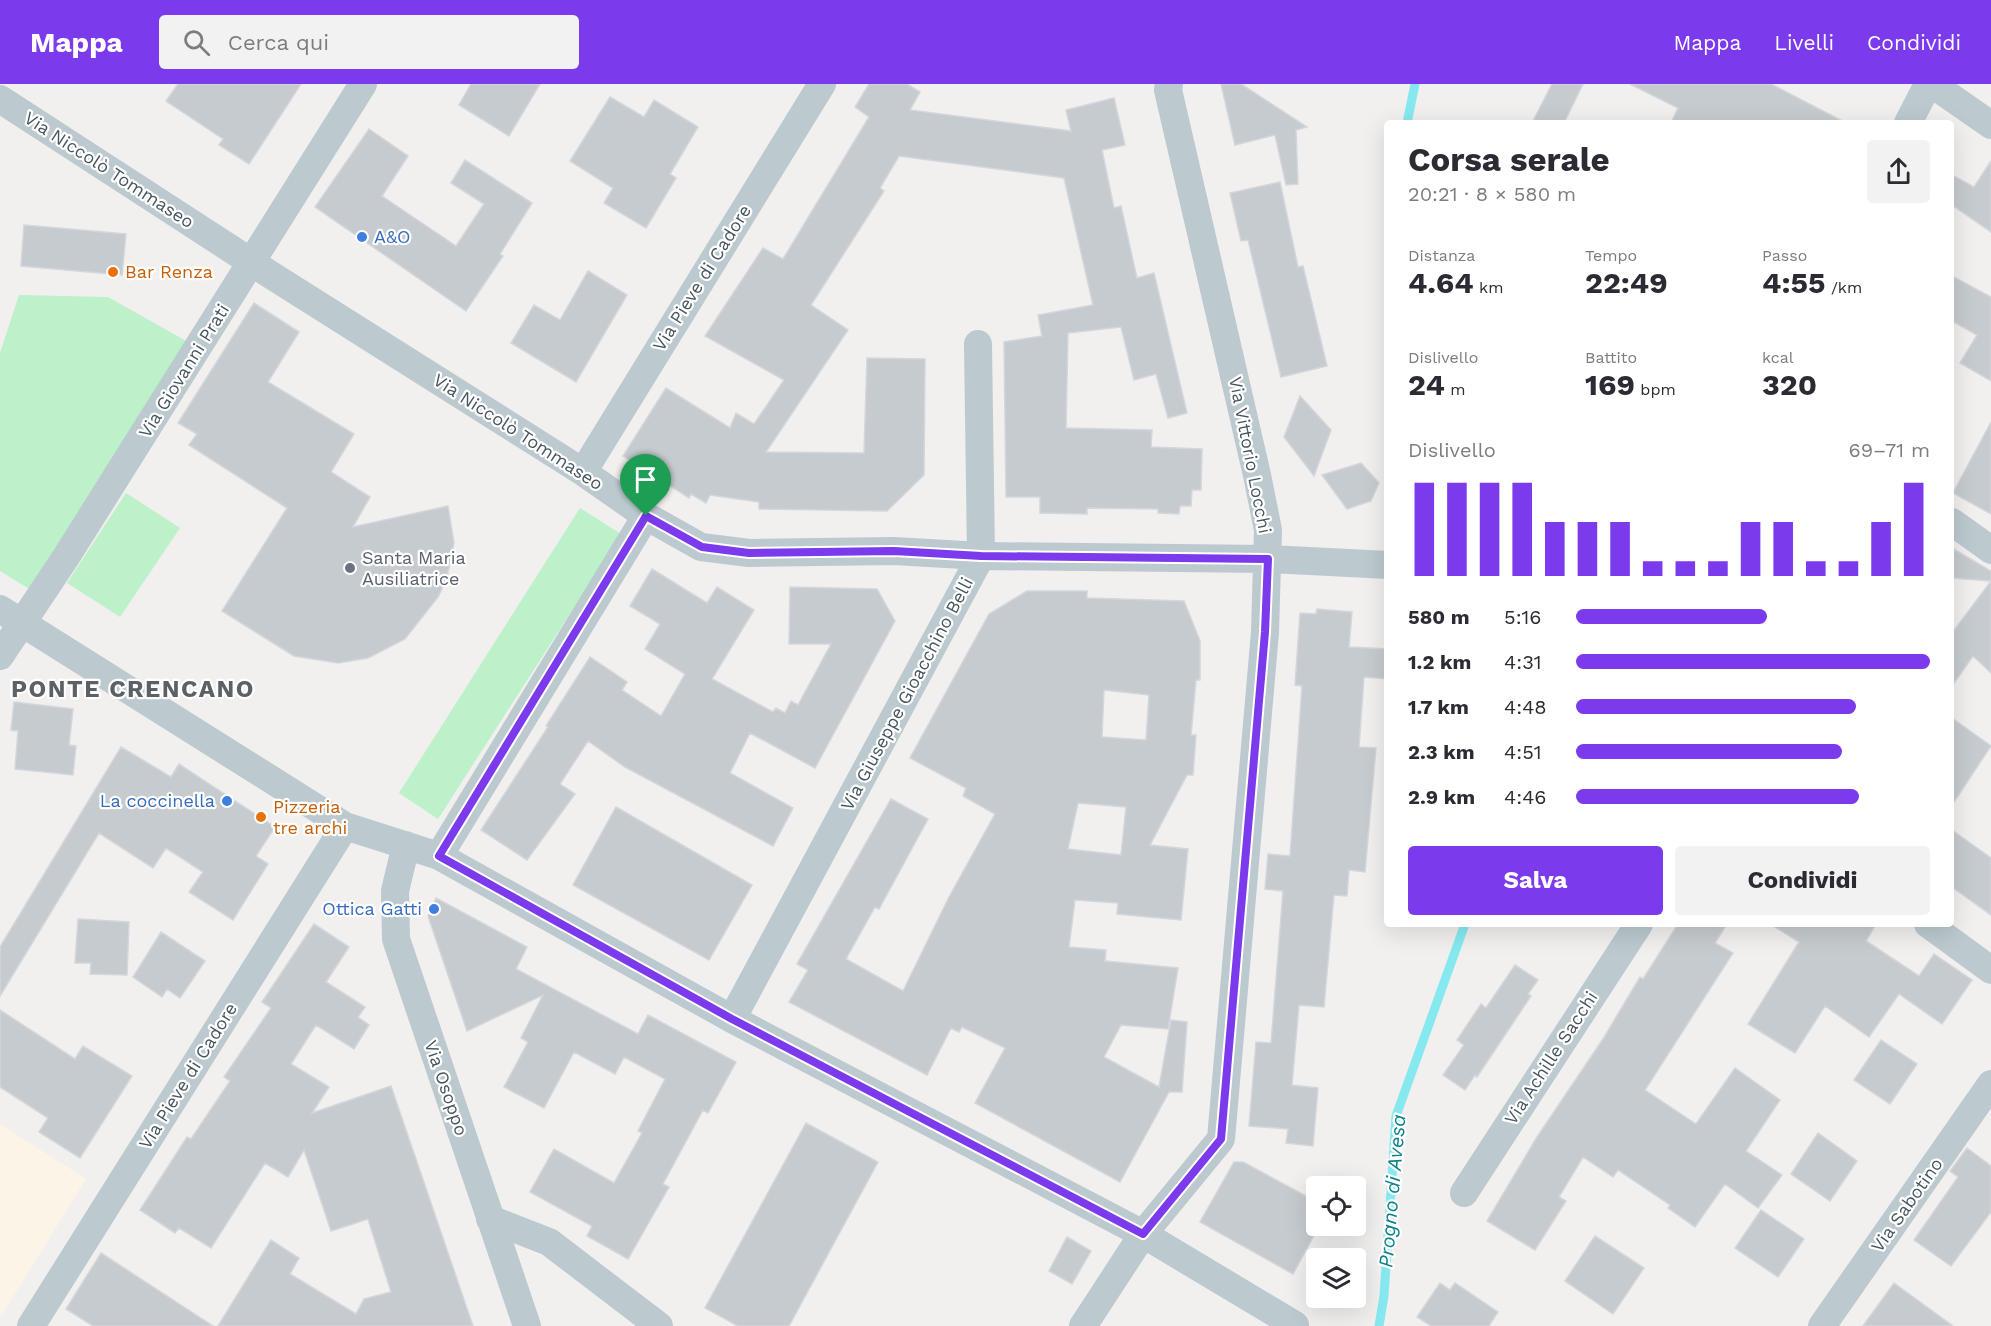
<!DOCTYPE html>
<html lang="it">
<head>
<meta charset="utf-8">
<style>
  :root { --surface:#fff; --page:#f2f2f3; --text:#2b2b33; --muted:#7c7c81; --accent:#7c3aed }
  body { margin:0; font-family:"Work Sans",sans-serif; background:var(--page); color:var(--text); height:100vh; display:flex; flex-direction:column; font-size:22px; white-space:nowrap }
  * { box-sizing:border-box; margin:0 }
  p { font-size:20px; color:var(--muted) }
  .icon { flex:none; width:33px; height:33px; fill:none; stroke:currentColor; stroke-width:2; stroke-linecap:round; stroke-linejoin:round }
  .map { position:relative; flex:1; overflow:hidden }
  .side { position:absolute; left:1384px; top:36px; width:570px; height:807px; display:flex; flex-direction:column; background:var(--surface); border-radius:6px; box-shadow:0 6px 24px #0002 }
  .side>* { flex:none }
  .buttons { position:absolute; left:1306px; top:1092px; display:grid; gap:12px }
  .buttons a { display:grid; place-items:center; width:60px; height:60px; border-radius:6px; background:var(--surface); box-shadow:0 6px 24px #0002; font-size:30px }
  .pin { position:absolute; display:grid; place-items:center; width:51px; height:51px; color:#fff; margin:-62px -26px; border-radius:50% 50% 50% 0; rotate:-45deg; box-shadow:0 0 6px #0007 }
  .pin .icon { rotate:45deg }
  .round { display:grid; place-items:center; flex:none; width:63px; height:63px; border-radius:6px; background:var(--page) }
  .overview { display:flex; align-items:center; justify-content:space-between; height:102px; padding:0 24px }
  h1 { font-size:33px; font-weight:700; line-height:45px }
  .stats { display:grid; grid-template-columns:repeat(3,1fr); gap:9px; height:102px; padding:6px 24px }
  .stats div { display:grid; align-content:center }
  .stats b { font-size:30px; font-weight:700 }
  .stats small { font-size:16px; font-weight:400 }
  .stats p { font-size:16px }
  .chart { height:168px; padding:12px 24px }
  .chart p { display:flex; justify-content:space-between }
  .chart svg { width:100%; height:108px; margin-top:6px; stroke:var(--accent); stroke-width:6 }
  .primary-button { display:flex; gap:12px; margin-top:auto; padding:12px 24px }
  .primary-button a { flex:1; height:69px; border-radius:6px; background:var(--accent); color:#fff; font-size:24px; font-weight:700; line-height:69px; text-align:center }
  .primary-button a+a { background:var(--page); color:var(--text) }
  ul { padding:0 24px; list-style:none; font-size:20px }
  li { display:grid; grid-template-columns:96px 72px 1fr; align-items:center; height:45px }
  li i { height:15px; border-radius:8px; background:var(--accent) }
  header { display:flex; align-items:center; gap:36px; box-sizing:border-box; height:84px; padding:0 30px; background:var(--accent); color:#fff }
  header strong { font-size:28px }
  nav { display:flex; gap:33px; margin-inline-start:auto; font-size:21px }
  .search { width:420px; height:54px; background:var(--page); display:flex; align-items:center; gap:15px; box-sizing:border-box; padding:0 21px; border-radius:6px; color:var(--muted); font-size:22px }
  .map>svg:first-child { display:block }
  .commercial { fill:#fdf4e8 }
  .green { fill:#bcf1c9 }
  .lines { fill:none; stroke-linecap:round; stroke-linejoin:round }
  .stream { stroke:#87e9f0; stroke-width:9 }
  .building { fill:#c6cbcf; stroke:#d3d6db; stroke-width:1.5; fill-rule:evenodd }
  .minor { stroke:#bcc9cf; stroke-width:28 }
  .route-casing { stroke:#fff; stroke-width:12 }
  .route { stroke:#7c3aed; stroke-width:8 }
  .shop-dot { fill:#3f7fe0; stroke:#fff; stroke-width:2 }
  .food-dot { fill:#e8710a; stroke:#fff; stroke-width:2 }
  .worship-dot { fill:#6b7280; stroke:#fff; stroke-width:2 }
  .labels { text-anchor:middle; stroke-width:4.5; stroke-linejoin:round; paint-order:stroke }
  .street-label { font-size:18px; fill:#46565e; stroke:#fff }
  .shop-label { font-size:18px; fill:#366cbe; stroke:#fff; text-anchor:end }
  .food-label { font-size:18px; fill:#c56008; stroke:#fff; text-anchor:start }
  .worship-label { font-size:18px; fill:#5b616d; stroke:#fff; text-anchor:start }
  .water-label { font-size:20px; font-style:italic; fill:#098089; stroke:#fff }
  .district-label { font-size:24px; font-weight:bold; letter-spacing:1.5px; fill:#5b6165; stroke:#fff }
</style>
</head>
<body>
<header>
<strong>Mappa</strong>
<div class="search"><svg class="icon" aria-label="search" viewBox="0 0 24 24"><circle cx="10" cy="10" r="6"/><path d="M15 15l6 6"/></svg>Cerca qui</div>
<nav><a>Mappa</a><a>Livelli</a><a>Condividi</a></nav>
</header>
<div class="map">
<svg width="1991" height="1242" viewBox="0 0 1991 1242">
  <rect width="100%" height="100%" fill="#f2efef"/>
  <!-- commercial -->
  <path class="commercial" d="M 0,1040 L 86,1095 L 2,1231 L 0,1229 Z"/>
  <!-- green -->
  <path class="green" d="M 19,211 L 108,213 L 188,258 L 31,506 L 0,487 L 0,269 Z
    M 126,409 L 180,444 L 120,533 L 67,499 Z
    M 580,424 L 621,450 L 438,735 L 399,709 Z"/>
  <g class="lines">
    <!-- stream -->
    <path class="stream" d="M 1407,39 L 1415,0
      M 1379,1242 L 1384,1212 L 1396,1032 L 1465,840"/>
  </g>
  <!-- building -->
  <path class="building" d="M 178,0 L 301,0 L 249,80 L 219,61 L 223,55 L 166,17 Z
    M 471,0 L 540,0 L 509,52 L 459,21 Z
    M 869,0 L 907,0 L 920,8 L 910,26 L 1071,47 L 1066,26 L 1114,14 L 1125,61 L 1102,66 L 1114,124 L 1121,122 L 1137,194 L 1154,189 L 1187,329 L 1168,334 L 1156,290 L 1134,296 L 1121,243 L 1068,249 L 1066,344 L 1152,346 L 1151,363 L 1202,365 L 1201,406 L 1192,406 L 1191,422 L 1180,422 L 1179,430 L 1158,429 L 1158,425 L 1087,424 L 1087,430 L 1040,429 L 1040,413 L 1006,413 L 1004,258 L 1042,252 L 1038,231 L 1093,221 L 1064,94 L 899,72 L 880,104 L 884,107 L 811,221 L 848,246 L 766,368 L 864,369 L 867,274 L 925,275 L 924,391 L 887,427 L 759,425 L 759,418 L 710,411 L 706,419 L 691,410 L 689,414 L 623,372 L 666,304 L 730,344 L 736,329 L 754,340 L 784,296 L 705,252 L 763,164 L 783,175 L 869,33 L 855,23 Z
    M 1221,0 L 1241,0 L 1307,43 L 1296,46 L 1298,100 L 1286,101 L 1275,51 L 1235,61 Z
    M 1552,0 L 1583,0 L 1564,39 L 1532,39 Z
    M 1630,0 L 1771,0 L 1846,39 L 1671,39 L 1678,24 Z
    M 610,13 L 644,33 L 654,16 L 698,43 L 670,90 L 676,94 L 646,144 L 604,119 L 613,104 L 570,77 Z
    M 369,45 L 408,72 L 382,112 L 456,162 L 484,120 L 451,99 L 465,76 L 532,119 L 500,170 L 503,172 L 466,227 L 315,123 Z
    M 1991,77 L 1991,148 L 1952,121 L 1952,91 L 1974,103 Z
    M 1280,98 L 1298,183 L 1303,182 L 1327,282 L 1281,293 L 1248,156 L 1241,157 L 1230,109 Z
    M 24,141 L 126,150 L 122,191 L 21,182 Z
    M 588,187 L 627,211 L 576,298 L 511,259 L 534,221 L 560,236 Z
    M 1952,192 L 1991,213 L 1991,297 L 1960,279 L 1977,251 L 1952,237 Z
    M 254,219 L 299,248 L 268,298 L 354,350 L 331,388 L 370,413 L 353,443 L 448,422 L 454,459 L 447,494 L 438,513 L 405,555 L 368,574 L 338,579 L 294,572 L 222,527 L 287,424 L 189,361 L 197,350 L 178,339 Z
    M 1300,312 L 1331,346 L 1314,392 L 1284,353 Z
    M 1991,338 L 1991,430 L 1953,409 Z
    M 1361,379 L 1379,399 L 1371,417 L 1347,425 L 1322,391 Z
    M 1952,464 L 1991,487 L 1991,589 L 1973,572 L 1952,602 L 1952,549 L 1991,497 L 1952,494 Z
    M 652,485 L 707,519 L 717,503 L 754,526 L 712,595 L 773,628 L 776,624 L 785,629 L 791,617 L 798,621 L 831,560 L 789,560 L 790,503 L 877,505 L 895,537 L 815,684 L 750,649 L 730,689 L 793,724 L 773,762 L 625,683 L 588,657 L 560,700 L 575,710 L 527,776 L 481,746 L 548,643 L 546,642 L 590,573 L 627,598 L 622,606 L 661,632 L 685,590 L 645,565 L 660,540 L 630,522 Z
    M 1027,507 L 1087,507 L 1087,514 L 1184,517 L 1200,557 L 1200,596 L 1196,596 L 1191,651 L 1196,651 L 1193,691 L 1187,691 L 1150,761 L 1188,765 L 1181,836 L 1117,830 L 1118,819 L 1075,816 L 1069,863 L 1106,866 L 1105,877 L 1178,884 L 1168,945 L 1121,941 L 1104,973 L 1159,1003 L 1171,936 L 1187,938 L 1182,1008 L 1169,1008 L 1120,1098 L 975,1019 L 1005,964 L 962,943 L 959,948 L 951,944 L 927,991 L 789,918 L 808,886 L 797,880 L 891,715 L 928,735 L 879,825 L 875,823 L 846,875 L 903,907 L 949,813 L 995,730 L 963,712 L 966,704 L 910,674 L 989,530 ZM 1104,606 L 1149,611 L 1146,656 L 1102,653 ZM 1078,719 L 1126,723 L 1121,771 L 1068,765 Z
    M 1317,525 L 1352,528 L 1349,563 L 1388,565 L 1388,595 L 1364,593 L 1359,663 L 1376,664 L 1365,788 L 1349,786 L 1347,812 L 1334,811 L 1324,923 L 1299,921 L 1292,1001 L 1318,1004 L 1313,1062 L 1286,1059 L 1288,1045 L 1249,1042 L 1256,958 L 1271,959 L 1283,807 L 1265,805 L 1268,770 L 1290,772 L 1302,602 L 1295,601 L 1300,529 L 1316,530 Z
    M 14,618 L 73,625 L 69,661 L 76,662 L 73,691 L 15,685 L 18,647 L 11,646 Z
    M 1952,634 L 1991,662 L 1952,721 Z
    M 121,663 L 171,693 L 179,680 L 275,743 L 256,772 L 268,780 L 233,836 L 189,808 L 203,788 L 166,764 L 153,784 L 99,749 L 0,912 L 0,863 Z
    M 616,723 L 752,801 L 709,876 L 573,801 Z
    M 1952,746 L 1991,774 L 1991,831 L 1952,803 Z
    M 436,814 L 527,863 L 516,885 L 638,950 L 648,931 L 736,978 L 708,1029 L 703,1026 L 663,1100 L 669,1103 L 628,1175 L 587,1152 L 592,1142 L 530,1108 L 554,1065 L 614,1099 L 642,1049 L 638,1047 L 665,995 L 624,973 L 615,990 L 574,968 L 544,1024 L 504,1003 L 528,958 L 521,954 L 543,911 L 467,947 L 428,832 Z
    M 78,835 L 129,838 L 127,891 L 90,890 L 91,879 L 75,879 Z
    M 314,840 L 349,863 L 326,898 L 365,923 L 358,933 L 369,941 L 354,965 L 316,941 L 291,980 L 329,1003 L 312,1029 L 391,1002 L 473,1242 L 218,1242 L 271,1156 L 299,1174 L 290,1190 L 356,1230 L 364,1215 L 391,1208 L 368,1135 L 331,1147 L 304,1066 L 288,1093 L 265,1079 L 211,1164 L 179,1144 L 175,1149 L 140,1126 L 187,1053 L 191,1055 L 230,997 L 224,993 L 271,924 L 262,918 Z
    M 1678,840 L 1727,840 L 1715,859 L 1733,869 L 1645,1006 L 1696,1040 L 1735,984 L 1780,1016 L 1746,1067 L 1782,1091 L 1758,1124 L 1725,1100 L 1695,1143 L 1668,1124 L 1670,1121 L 1618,1086 L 1613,1093 L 1583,1073 L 1559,1113 L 1566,1117 L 1535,1166 L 1487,1137 L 1537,1053 L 1603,955 L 1640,893 L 1643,895 Z
    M 1770,840 L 1876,840 L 1866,857 L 1919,892 L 1934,870 L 1972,896 L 1942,940 L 1899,910 L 1869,953 L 1825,922 L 1795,969 L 1748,940 L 1799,858 Z
    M 161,848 L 205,877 L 180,914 L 167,905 L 162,913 L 133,893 Z
    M 1515,881 L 1538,896 L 1528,910 L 1531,912 L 1477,993 L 1475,991 L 1465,1006 L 1443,991 L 1464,961 L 1457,956 L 1481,920 L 1486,924 Z
    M 0,926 L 75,975 L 83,962 L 132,992 L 80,1074 L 39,1048 L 48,1034 L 0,1003 Z
    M 1881,956 L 1917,980 L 1890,1020 L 1854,996 Z
    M 806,1039 L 878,1078 L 789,1242 L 738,1242 L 705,1224 Z
    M 1818,1049 L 1857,1077 L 1830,1117 L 1791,1090 Z
    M 1967,1064 L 1991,1082 L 1991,1128 L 1951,1182 L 1914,1156 L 1958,1093 L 1950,1087 Z
    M 1234,1078 L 1243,1078 L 1317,1118 L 1317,1146 L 1293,1190 L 1200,1138 Z
    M 1761,1126 L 1804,1155 L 1778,1193 L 1735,1164 Z
    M 1595,1152 L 1644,1184 L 1613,1230 L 1565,1197 Z
    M 1067,1153 L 1091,1167 L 1072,1200 L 1049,1187 Z
    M 101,1169 L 213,1242 L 93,1242 L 66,1225 Z
    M 1440,1199 L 1450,1206 L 1455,1199 L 1498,1228 L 1489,1242 L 1431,1242 L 1417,1233 Z
    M 1894,1199 L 1953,1242 L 1863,1242 Z"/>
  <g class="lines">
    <!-- minor -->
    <path class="minor" d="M 1932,0 L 1991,41
      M 0,15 L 271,191 L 583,388 L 646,432 L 701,463 L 749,469 L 894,467 L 981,472 L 1268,475 L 1388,481
      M 1908,39 L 1928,0
      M 583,388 L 822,0
      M 1952,438 L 1991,466
      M 0,525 L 345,742 L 439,772 L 732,935 L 1143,1150 L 1295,1241
      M 0,572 L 66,473 L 363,0
      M 406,761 L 395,807 L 396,855 L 527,1242
      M 439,772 L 646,432
      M 1928,840 L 1991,886
      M 732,935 L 981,472 L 978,260
      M 1464,1109 L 1639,840
      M 490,1135 L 549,1158 L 659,1242
      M 31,1242 L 345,742
      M 1083,1242 L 1143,1150 L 1221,1055 L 1265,548 L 1268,446 L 1257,391 L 1168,6 L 1169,0
      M 1822,1242 L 1991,1000"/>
  </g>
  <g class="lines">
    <defs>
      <path id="route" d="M 646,432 L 702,463 L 749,469 L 894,467 L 981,472 L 1268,475 L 1265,548 L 1221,1055 L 1143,1150 L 732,935 L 439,772 Z"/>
    </defs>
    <!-- route casing -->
    <use href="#route" class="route-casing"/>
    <!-- route -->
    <use href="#route" class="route"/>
  </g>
  <!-- markers -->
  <g class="shop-dot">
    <circle cx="362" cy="153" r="6"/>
    <circle cx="227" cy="717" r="6"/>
    <circle cx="434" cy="825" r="6"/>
  </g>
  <g class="food-dot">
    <circle cx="113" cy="188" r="6"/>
    <circle cx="261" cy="733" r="6"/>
  </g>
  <circle class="worship-dot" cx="350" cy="484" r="6"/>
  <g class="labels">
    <!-- street labels -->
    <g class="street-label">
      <text transform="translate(109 86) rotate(33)" y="6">Via Niccolò Tommaseo</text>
      <text transform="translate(702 194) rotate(-58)" y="6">Via Pieve di Cadore</text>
      <text transform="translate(184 287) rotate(-58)" y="6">Via Giovanni Prati</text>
      <text transform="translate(518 348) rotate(33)" y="6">Via Niccolò Tommaseo</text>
      <text transform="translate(1250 371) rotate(79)" y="6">Via Vittorio Locchi</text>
      <text transform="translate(907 610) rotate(-62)" y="6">Via Giuseppe Gioacchino Belli</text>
      <text transform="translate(1551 974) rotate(-57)" y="6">Via Achille Sacchi</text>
      <text transform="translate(188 992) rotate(-58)" y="6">Via Pieve di Cadore</text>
      <text transform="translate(446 1004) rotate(71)" y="6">Via Osoppo</text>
      <text transform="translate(1907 1121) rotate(-55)" y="6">Via Sabotino</text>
    </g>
    <!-- shop labels -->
    <g class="shop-label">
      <text x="374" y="159" text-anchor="start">A&amp;O</text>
      <text x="215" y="723">La coccinella</text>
      <text x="422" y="831">Ottica Gatti</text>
    </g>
    <!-- food labels -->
    <g class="food-label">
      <text x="125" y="194">Bar Renza</text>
      <text x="273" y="729">Pizzeria<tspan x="273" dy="21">tre archi</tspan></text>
    </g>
    <!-- worship labels -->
    <g class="worship-label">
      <text x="362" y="480">Santa Maria<tspan x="362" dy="21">Ausiliatrice</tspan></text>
    </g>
    <!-- water labels -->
    <g class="water-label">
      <text transform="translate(1392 1107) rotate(-85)" y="7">Progno di Avesa</text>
    </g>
    <!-- district labels -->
    <g class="district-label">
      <text x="133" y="613">PONTE CRENCANO</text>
    </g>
  </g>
</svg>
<div class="buttons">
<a><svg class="icon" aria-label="locate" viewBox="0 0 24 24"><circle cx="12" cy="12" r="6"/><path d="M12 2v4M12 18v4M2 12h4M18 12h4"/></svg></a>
<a><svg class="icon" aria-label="layers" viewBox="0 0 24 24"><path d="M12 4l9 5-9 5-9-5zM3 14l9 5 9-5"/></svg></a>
</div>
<div class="pin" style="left:646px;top:432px;background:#1e9e55"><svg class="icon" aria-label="arrive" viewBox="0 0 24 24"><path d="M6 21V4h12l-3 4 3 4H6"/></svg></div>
<section class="side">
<div class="overview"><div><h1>Corsa serale</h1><p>20:21 · 8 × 580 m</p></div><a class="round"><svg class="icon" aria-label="share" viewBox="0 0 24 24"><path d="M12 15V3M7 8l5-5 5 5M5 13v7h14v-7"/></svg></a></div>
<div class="stats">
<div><p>Distanza</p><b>4.64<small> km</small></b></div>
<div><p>Tempo</p><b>22:49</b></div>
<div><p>Passo</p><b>4:55<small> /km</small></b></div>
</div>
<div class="stats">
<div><p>Dislivello</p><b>24<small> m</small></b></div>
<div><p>Battito</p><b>169<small> bpm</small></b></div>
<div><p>kcal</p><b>320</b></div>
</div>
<div class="chart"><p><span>Dislivello</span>69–71 m</p>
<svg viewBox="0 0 160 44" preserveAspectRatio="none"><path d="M5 44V6M15 44V6M25 44V6M35 44V6M45 44V22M55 44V22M65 44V22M75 44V38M85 44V38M95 44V38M105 44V22M115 44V22M125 44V38M135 44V38M145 44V22M155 44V6"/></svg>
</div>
<ul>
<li><b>580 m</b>5:16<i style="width:54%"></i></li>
<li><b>1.2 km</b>4:31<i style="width:100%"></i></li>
<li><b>1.7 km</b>4:48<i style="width:79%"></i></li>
<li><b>2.3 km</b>4:51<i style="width:75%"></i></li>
<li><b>2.9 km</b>4:46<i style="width:80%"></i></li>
</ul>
<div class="primary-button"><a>Salva</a><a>Condividi</a></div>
</section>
</div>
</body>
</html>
